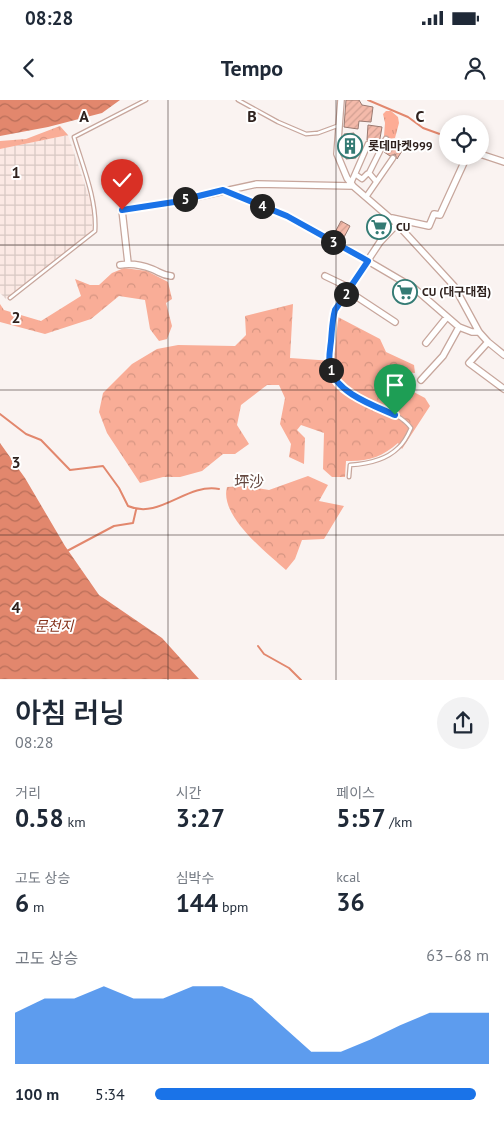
<!DOCTYPE html>
<html lang="ko">
<head>
<meta charset="utf-8">
<style>
  :root { --surface:#fff; --page:#f2f2f3; --text:#1f2937; --muted:#747a83; --accent:#1a73e8 }
  body { margin:0; font-family:"PT Sans","Noto Sans KR",sans-serif; background:var(--page); color:var(--text); height:100vh; display:flex; flex-direction:column; font-size:19px; white-space:nowrap }
  * { box-sizing:border-box; margin:0 }
  p { font-size:16px; color:var(--muted) }
  .icon { flex:none; width:28px; height:28px; fill:none; stroke:currentColor; stroke-width:2; stroke-linecap:round; stroke-linejoin:round }
  .map { position:relative; height:580px; overflow:hidden }
  .sheet { display:flex; flex-direction:column; background:var(--surface); flex:1 }
  .sheet>* { flex:none }
  .tools { position:absolute; left:439px; top:15px; display:grid; gap:10px }
  .tools a { display:grid; place-items:center; width:50px; height:50px; border-radius:50%; background:var(--surface); box-shadow:0 2px 8px #0003; font-size:25px }
  .pin { position:absolute; display:grid; place-items:center; width:42px; height:42px; color:#fff; margin:-51px -21px; border-radius:50% 50% 50% 0; rotate:-45deg; box-shadow:0 0 5px #0007 }
  .pin .icon { rotate:45deg }
  .km { position:absolute; width:25px; height:25px; margin:-12px; border-radius:50%; background:#222; color:#fff; font-size:14px; line-height:25px; text-align:center }
  .round { display:grid; place-items:center; flex:none; width:52px; height:52px; border-radius:26px; background:var(--page) }
  .overview { display:flex; align-items:center; justify-content:space-between; height:85px; padding:0 15px }
  h1 { font-size:28px; font-weight:600; line-height:38px }
  .stats { display:grid; grid-template-columns:repeat(3,1fr); gap:8px; height:85px; padding:5px 15px }
  .stats div { display:grid; align-content:center }
  .stats b { font-size:25px; font-weight:600 }
  .stats small { font-size:14px; font-weight:400 }
  .stats p { font-size:14px }
  .chart { height:140px; padding:10px 15px }
  .chart p { display:flex; justify-content:space-between }
  .chart svg { width:100%; height:90px; margin-top:5px; fill:var(--accent); opacity:.7 }
  ul { padding:0 15px; list-style:none; font-size:16px }
  li { display:grid; grid-template-columns:80px 60px 1fr; align-items:center; height:38px }
  li i { height:12px; border-radius:6px; background:var(--accent) }
  .status { display:flex; justify-content:space-between; align-items:center; height:35px; padding:0 25px; background:var(--surface); direction:ltr }
  .status svg { height:14px; fill:currentColor }
  header { display:flex; justify-content:space-between; align-items:center; height:65px; padding:0 15px; background:var(--surface); font-size:22px; font-weight:600 }
  .map>svg:first-child { display:block }
  .industrial { fill:url(#industrial-grid) }
  .grass { fill:url(#grass-tufts) }
  .forest { fill:url(#forest-crowns) }
  .water { fill:url(#water-waves) }
  .lines { fill:none; stroke-linecap:round; stroke-linejoin:round }
  .stream { stroke:#e2876d; stroke-width:2 }
  .building { fill:url(#building-hatch); stroke:#9a7a71 }
  .service-casing { stroke:#c7a69c; stroke-width:5 }
  .pedestrian-casing { stroke:#c7a69c; stroke-width:7 }
  .minor-casing { stroke:#c7a69c; stroke-width:8 }
  .service { stroke:#fff; stroke-width:2.5 }
  .pedestrian { stroke:#fff; stroke-width:4.5 }
  .minor { stroke:#fff; stroke-width:5.5 }
  .route-casing { stroke:#fff; stroke-width:10 }
  .route { stroke:#1a73e8; stroke-width:6 }
  .grid { fill:none; stroke:#2f221e; stroke-width:1; stroke-opacity:0.55 }
  .labels { text-anchor:middle; stroke-width:4; stroke-linejoin:round; paint-order:stroke }
  .poi-label { font-size:12px; font-weight:bold; fill:#2f221e; stroke:#fff; text-anchor:start }
  .water-label { font-size:14px; font-style:italic; fill:#84311a; stroke:#fff }
  .quarter-label { font-size:15px; fill:#64473f; stroke:#fff }
  .grid-label { font-size:16px; text-anchor:middle; font-weight:bold; fill:#2f221e; stroke:#fff; stroke-width:4; stroke-linejoin:round; paint-order:stroke }
</style>
</head>
<body>
<div class="status"><b>08:28</b><svg viewBox="0 0 49 12"><path d="M0 12V9h3v3zM5 12V6h3v6zM10 12V3h3v9zM15 12V0h3v12zM26 1h20v11H26zM47 4h2v5h-2z"/></svg></div>
<header><svg class="icon" aria-label="back" viewBox="0 0 24 24"><path d="M15 5l-7 7 7 7"/></svg>Tempo<svg class="icon" aria-label="person" viewBox="0 0 24 24"><circle cx="12" cy="8" r="4"/><path d="M4 21q1-7 8-7t8 7"/></svg></header>
<div class="map">
<svg width="504" height="580" viewBox="0 0 504 580">
  <defs>
    <pattern id="industrial-grid" width="8" height="8" patternUnits="userSpaceOnUse" patternTransform="scale(1.25)"><rect width="8" height="8" fill="#fbe9e4"/><path d="M0 4h8M4 0v8" fill="none" stroke="#d7c8c3"/></pattern>
    <pattern id="grass-tufts" width="24" height="20" patternUnits="userSpaceOnUse" patternTransform="scale(1.25)"><rect width="24" height="20" fill="#fdac95"/><path d="M3 7l-1-3M5 7V3M7 7l1-3M15 17l-1-3M17 17v-4M19 17l1-3" fill="none" stroke="#d99480"/></pattern>
    <pattern id="forest-crowns" width="20" height="18" patternUnits="userSpaceOnUse" patternTransform="scale(1.25)"><rect width="20" height="18" fill="#f9ad97"/><path d="M2 6a3 3 0 1 1 6 0M12 15a3 3 0 1 1 6 0" fill="none" stroke="#d69582"/></pattern>
    <pattern id="water-waves" width="16" height="10" patternUnits="userSpaceOnUse" patternTransform="scale(1.25)"><rect width="16" height="10" fill="#e2876d"/><path d="M0 5q4-4 8 0t8 0" fill="none" stroke="#b86e59"/></pattern>
    <pattern id="building-hatch" width="6" height="6" patternUnits="userSpaceOnUse" patternTransform="scale(1.25)"><rect width="6" height="6" fill="#f4baaa"/><path d="M-1 1l2-2M0 6l6-6M5 7l2-2" fill="none" stroke="#d2a092"/></pattern>
  </defs>
  <rect width="100%" height="100%" fill="#faf3f1"/>
  <!-- industrial -->
  <path class="industrial" d="M 68,35 L 92,106 L 92,131 L 6,199 L 0,193 L 0,49 Z"/>
  <!-- grass -->
  <path class="grass" d="M 386,11 L 391,11 L 398,17 L 399,23 L 395,38 L 387,39 L 384,36 L 385,23 L 383,14 Z"/>
  <!-- forest -->
  <path class="forest" d="M 60,26 L 68,35 L 0,49 L 0,41 L 26,39 Z
    M 124,168 L 147,171 L 168,182 L 172,199 L 166,203 L 172,226 L 167,239 L 159,241 L 150,229 L 145,200 L 119,196 L 91,219 L 45,234 L 0,222 L 0,204 L 4,210 L 41,221 L 81,196 L 75,179 L 90,185 L 99,185 L 112,173 Z
    M 293,204 L 290,258 L 333,261 L 336,216 L 380,239 L 386,252 L 414,265 L 415,273 L 403,272 L 401,281 L 410,290 L 425,298 L 430,306 L 402,349 L 398,343 C 382,357 367,362 346,361 L 345,377 L 332,377 L 323,369 L 324,333 L 301,325 L 297,330 L 305,338 L 304,364 L 289,357 L 291,344 L 280,324 L 285,298 L 279,285 L 267,285 L 241,305 L 237,325 L 249,344 L 235,354 L 223,354 L 202,371 L 180,377 L 163,377 L 140,383 L 107,333 L 99,312 L 103,293 L 132,264 L 157,249 L 178,245 L 235,246 L 246,235 L 245,216 Z
    M 308,376 L 328,385 L 319,401 L 344,406 L 324,439 L 302,440 L 295,459 L 286,470 C 267,453 219,416 227,387 L 246,386 L 269,390 Z"/>
  <!-- water -->
  <path class="water" d="M 0,0 L 120,0 L 102,13 L 48,27 L 0,36 Z
    M 0,343 L 25,378 L 65,446 L 99,495 L 162,538 L 199,579 L 0,579 Z"/>
  <g class="lines">
    <!-- stream -->
    <path class="stream" d="M 368,0 L 408,17 L 423,28 L 448,37
      M 0,314 L 26,334 L 41,340 L 70,370 L 103,366 L 119,388 L 128,406 C 160,420 186,383 219,389
      M 67,451 L 114,426 L 133,423 L 136,410
      M 258,546 L 264,554 L 289,568 L 301,580"/>
  </g>
  <!-- building -->
  <path class="building" d="M 346,0 L 359,0 L 362,5 L 373,7 L 371,22 L 359,21 L 358,29 L 344,27 Z
    M 368,25 L 382,27 L 379,44 L 372,43 L 370,41 L 367,40 Z
    M 354,33 L 356,58 L 346,59 L 344,34 Z
    M 391,40 L 405,46 L 397,59 L 395,54 L 390,56 L 384,52 Z
    M 374,118 L 385,124 L 381,133 L 369,127 Z
    M 341,121 L 350,126 L 342,141 L 333,136 Z"/>
  <g class="lines">
    <defs>
      <path id="service" d="M 238,0 L 278,22 L 306,34 L 318,33 L 337,26
        M 10,198 L 95,131 C 97,100 83,67 74,37 L 146,0
        M 330,262 C 336,306 391,301 411,328 C 408,335 404,343 398,348 C 386,360 366,364 350,365 L 349,377"/>
      <path id="pedestrian" d="M 369,73 L 386,39
        M 355,74 L 362,79 L 367,74 L 369,73 L 375,80
        M 351,83 L 368,44
        M 366,97 L 393,58"/>
      <path id="minor" d="M 341,0 L 337,54 L 347,78 L 353,86 L 397,124 L 454,186 L 479,232 L 488,242 L 504,255
        M 480,54 L 504,62
        M 223,90 L 287,116 L 368,161 L 414,188 L 459,227 L 472,232 L 479,232
        M 392,118 L 429,126 L 434,114 L 440,115 L 467,56
        M 128,163 L 122,110 L 174,102 L 257,84 L 353,86
        M 120,165 C 131,163 142,165 152,169 C 160,172 161,175 171,176
        M 325,176 L 350,188
        M 348,191 L 395,222
        M 488,242 L 469,263 L 504,289
        M 426,243 L 447,217
        M 330,262 L 333,219 L 335,210 L 380,142 L 397,124
        M 421,280 L 443,256 L 459,227"/>
    </defs>
    <!-- service casing -->
    <use href="#service" class="service-casing"/>
    <!-- pedestrian casing -->
    <use href="#pedestrian" class="pedestrian-casing"/>
    <!-- minor casing -->
    <use href="#minor" class="minor-casing"/>
    <!-- service -->
    <use href="#service" class="service"/>
    <!-- pedestrian -->
    <use href="#pedestrian" class="pedestrian"/>
    <!-- minor -->
    <use href="#minor" class="minor"/>
  </g>
  <g class="lines">
    <defs>
      <path id="route" d="M 122,110 L 174,102 L 223,90 L 287,116 L 368,161 L 335,210 C 332,221 332,231 331,241 C 330,250 328,260 330,268 C 336,293 375,306 395,315"/>
    </defs>
    <!-- route casing -->
    <use href="#route" class="route-casing"/>
    <!-- route -->
    <use href="#route" class="route"/>
  </g>
  <!-- grid -->
  <path class="grid" d="M 168,0 L 168,580M 336,0 L 336,580M 0,145 L 504,145M 0,290 L 504,290M 0,435 L 504,435"/>
  <!-- icons -->
  <defs>
    <symbol id="building-ring" viewBox="-11 -11 22 22"><circle r="9.5" fill="#fff" stroke="#347b74" stroke-width="1.5"/><path d="M-4-6H4V6H1V3H-1V6H-4ZM-2.5-4.3h1.7v1.8h-1.7ZM.8-4.3h1.7v1.8H.8ZM-2.5-1h1.7V.8h-1.7ZM.8-1h1.7V.8H.8Z" fill="#347b74"/></symbol>
    <symbol id="supermarket-ring" viewBox="-11 -11 22 22"><circle r="9.5" fill="#fff" stroke="#347b74" stroke-width="1.5"/><path d="M-6-5.5h2.5l.6 2H6L4.5 2H-2.5L-4.4-4H-6ZM-1.5 3.2a1.3 1.3 0 1 0 .1 0ZM3 3.2a1.3 1.3 0 1 0 .1 0Z" fill="#347b74"/></symbol>
  </defs>
  <g fill-rule="evenodd">
    <use href="#building-ring" x="336" y="32" width="28" height="28"/>
    <use href="#supermarket-ring" x="365" y="113" width="28" height="28"/>
    <use href="#supermarket-ring" x="391" y="178" width="28" height="28"/>
  </g>
  <g class="labels">
    <!-- poi labels -->
    <g class="poi-label">
      <text x="368" y="50">롯데마켓999</text>
      <text x="396" y="131">CU</text>
      <text x="422" y="196">CU (대구대점)</text>
    </g>
    <!-- water labels -->
    <g class="water-label">
      <text x="54" y="531">문천지</text>
    </g>
    <!-- quarter labels -->
    <g class="quarter-label">
      <text x="249" y="387">坪沙</text>
    </g>
  </g>
  <g class="grid-label">
    <text x="84" y="22">A</text>
    <text x="252" y="22">B</text>
    <text x="420" y="22">C</text>
    <text x="16" y="78">1</text>
    <text x="16" y="223">2</text>
    <text x="16" y="368">3</text>
    <text x="16" y="513">4</text>
  </g>
</svg>
<div class="tools">
<a><svg class="icon" aria-label="locate" viewBox="0 0 24 24"><circle cx="12" cy="12" r="6"/><path d="M12 2v4M12 18v4M2 12h4M18 12h4"/></svg></a>
</div>
<div class="pin" style="left:395px;top:315px;background:#1e9e55"><svg class="icon" aria-label="arrive" viewBox="0 0 24 24"><path d="M6 21V4h12l-3 4 3 4H6"/></svg></div>
<div class="pin" style="left:122px;top:110px;background:#d93025"><svg class="icon" aria-label="check" viewBox="0 0 24 24"><path d="M5 12l5 5 9-10"/></svg></div>
<b class="km" style="left:331px;top:270px">1</b>
<b class="km" style="left:346px;top:194px">2</b>
<b class="km" style="left:333px;top:142px">3</b>
<b class="km" style="left:262px;top:106px">4</b>
<b class="km" style="left:185px;top:99px">5</b>
</div>
<section class="sheet">
<div class="overview"><div><h1>아침 러닝</h1><p>08:28</p></div><a class="round"><svg class="icon" aria-label="share" viewBox="0 0 24 24"><path d="M12 15V3M7 8l5-5 5 5M5 13v7h14v-7"/></svg></a></div>
<div class="stats">
<div><p>거리</p><b>0.58<small> km</small></b></div>
<div><p>시간</p><b>3:27</b></div>
<div><p>페이스</p><b>5:57<small> /km</small></b></div>
</div>
<div class="stats">
<div><p>고도 상승</p><b>6<small> m</small></b></div>
<div><p>심박수</p><b>144<small> bpm</small></b></div>
<div><p>kcal</p><b>36</b></div>
</div>
<div class="chart"><p><span>고도 상승</span>63–68 m</p>
<svg viewBox="0 0 160 44" preserveAspectRatio="none"><path d="M0 44V19L10 12L20 12L30 6L40 12L50 12L60 6L70 6L80 12L90 25L100 38L110 38L120 32L130 25L140 19L150 19L160 19V44z"/></svg>
</div>
<ul>
<li><b>100 m</b>5:34<i style="width:96%"></i></li>
</ul>
</section>
</body>
</html>
